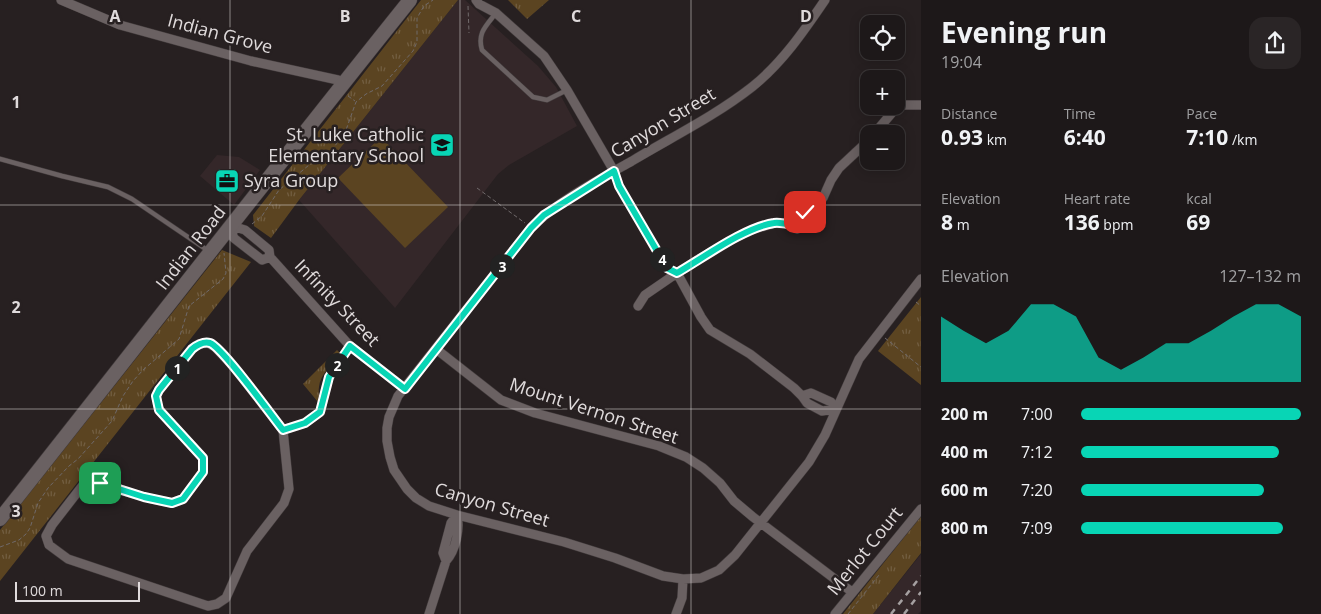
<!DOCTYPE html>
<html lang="en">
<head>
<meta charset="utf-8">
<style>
  :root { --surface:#1d1819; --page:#2a2526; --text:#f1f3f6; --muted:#a0a0a2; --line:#3b3738; --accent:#08d5b5 }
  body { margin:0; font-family:"Open Sans",sans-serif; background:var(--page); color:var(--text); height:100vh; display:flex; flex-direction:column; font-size:19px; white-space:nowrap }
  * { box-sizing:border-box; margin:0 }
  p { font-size:16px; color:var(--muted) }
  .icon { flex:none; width:28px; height:28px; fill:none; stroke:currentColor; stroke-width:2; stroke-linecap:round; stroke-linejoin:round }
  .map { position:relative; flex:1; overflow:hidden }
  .drawer { display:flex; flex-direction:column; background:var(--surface); width:400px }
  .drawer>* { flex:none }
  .controls { position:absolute; left:860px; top:15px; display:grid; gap:10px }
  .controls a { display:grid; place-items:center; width:45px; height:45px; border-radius:10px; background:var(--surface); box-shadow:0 2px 12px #0003,0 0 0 1px var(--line); font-size:25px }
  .scale { position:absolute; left:15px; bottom:12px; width:125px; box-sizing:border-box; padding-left:5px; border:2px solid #e0dbdc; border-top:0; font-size:14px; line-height:18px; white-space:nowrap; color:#e0dbdc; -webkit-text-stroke:4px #272021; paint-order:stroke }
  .pin { position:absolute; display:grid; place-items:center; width:42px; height:42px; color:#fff; margin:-21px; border-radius:10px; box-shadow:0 2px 8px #0006 }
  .km { position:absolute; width:25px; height:25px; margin:-12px; border-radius:50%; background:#222; color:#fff; font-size:14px; line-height:25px; text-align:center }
  .round { display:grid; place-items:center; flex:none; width:52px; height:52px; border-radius:15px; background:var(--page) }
  .overview { display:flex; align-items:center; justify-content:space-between; height:85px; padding:0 20px }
  h1 { font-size:28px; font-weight:700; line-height:38px }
  .figures { display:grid; grid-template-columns:repeat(3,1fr); gap:8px; height:85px; padding:5px 20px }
  .figures div { display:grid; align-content:center }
  .figures b { font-size:21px; font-weight:700 }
  .figures small { font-size:14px; font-weight:400 }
  .figures p { font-size:14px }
  .chart { height:140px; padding:10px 20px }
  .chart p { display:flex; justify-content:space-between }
  .chart svg { width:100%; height:90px; margin-top:5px; fill:var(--accent); opacity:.7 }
  ul { padding:0 20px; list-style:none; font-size:16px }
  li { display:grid; grid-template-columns:80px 60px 1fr; align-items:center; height:38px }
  li i { height:12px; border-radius:6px; background:var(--accent) }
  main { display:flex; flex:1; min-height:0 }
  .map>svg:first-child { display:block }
  .built { fill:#342729 }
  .grass { fill:url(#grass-tufts) }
  .pitch { fill:#5b4421 }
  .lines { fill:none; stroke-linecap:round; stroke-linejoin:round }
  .lane-casing { stroke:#423b3c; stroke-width:5.5 }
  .street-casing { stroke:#423b3c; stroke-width:10 }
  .secondary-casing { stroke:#423b3c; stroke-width:15 }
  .path { stroke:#706a6b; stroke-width:1; stroke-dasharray:4 2.5; stroke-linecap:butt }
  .lane { stroke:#6a6162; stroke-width:4.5 }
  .street { stroke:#6a6162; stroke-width:9 }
  .secondary { stroke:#6a6162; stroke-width:14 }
  .rail { stroke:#a5a0a1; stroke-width:2.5; stroke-dasharray:6 6; stroke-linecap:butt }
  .route-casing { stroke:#fff; stroke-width:10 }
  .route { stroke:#08d5b5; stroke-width:6 }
  .grid { fill:none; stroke:#e0dbdc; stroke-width:1; stroke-opacity:0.55 }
  .labels { text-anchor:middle; stroke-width:5; stroke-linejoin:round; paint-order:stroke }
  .street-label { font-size:18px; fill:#e0dbdc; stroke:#272021 }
  .poi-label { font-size:18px; fill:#e0dbdc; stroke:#272021; text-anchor:end }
  .grid-label { font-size:16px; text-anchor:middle; font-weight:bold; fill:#e0dbdc; stroke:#272021; stroke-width:5; stroke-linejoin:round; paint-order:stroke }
</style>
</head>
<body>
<main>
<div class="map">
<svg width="921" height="614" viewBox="0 0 921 614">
  <defs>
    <pattern id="grass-tufts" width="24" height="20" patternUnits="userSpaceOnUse" patternTransform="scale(1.25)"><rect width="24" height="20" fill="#5b4421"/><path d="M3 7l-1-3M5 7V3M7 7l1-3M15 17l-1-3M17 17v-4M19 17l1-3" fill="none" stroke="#725e41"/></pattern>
  </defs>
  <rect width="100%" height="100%" fill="#272021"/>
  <!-- built -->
  <path class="built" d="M 458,0 L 465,0 L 538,66 L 556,87 L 577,126 L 509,165 L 498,174 L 395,308 L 299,200 Z
    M 217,155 L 239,157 L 260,170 L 234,205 L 200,176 Z
    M 921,554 L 921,611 L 918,614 L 873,614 Z"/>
  <!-- grass -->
  <path class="grass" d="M 421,0 L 458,0 L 299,200 L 271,238 L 254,226 L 253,215 Z
    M 508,0 L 549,0 L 527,19 Z
    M 222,250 L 251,262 L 0,581 L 0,530 Z
    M 921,297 L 921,385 L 878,351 Z
    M 337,350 L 341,354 C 333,364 320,374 319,387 C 318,393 320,396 318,402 L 303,384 Z
    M 921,516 L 921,553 L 873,614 L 843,614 Z"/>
  <!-- pitch -->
  <path class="pitch" d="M 381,137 L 448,207 L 405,248 L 338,178 Z"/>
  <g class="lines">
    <defs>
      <path id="lane" d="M 496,13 C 486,26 477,33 482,50 L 533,97 L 547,100 L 567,90
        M 0,159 L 62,176 L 108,187 L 132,199 L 210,252"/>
      <path id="street" d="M 61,0 L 120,25 L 251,61 L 338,80 L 344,83
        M 476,0 L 479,4 L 496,13 L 544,56 L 567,90 L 614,171
        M 825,0 C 804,31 782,63 752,87 C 715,116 672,137 632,161 C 600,179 556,202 531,228 L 398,396 L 389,417 L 387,428 L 387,441 L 390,457 L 394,470 L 407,489 L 416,498 L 429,506 L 457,515 L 564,542 L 615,558 L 663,576 L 683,579 L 701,578 L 719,570 L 735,555 L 809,462 L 825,435 L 859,359 L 921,279
        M 874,134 L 896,108 L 903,105 L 921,105
        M 823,198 L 831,180 L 839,168 L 869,140
        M 270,257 L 262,260 L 235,239 L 233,237 L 232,226 L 245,230 L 269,250 L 270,257 L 350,346 L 405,389
        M 677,273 L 701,317 L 710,330 L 750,354 L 794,388 L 802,396 L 807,403 L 822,411 L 836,409
        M 638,306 L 645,295 L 677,273 L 733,239 L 754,229 L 775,223 L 789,224 L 797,229
        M 208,343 L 215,347 L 233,366 L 283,430 L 289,489 L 284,503 L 247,551 L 226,598 L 217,604 L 208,606 L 68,559 L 49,545 L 46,536 L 52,525 L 83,485 L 92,482 L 144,497 L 172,503 L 183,499 L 203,472 L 203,458 L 159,410 L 156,396 L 159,390 L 192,349 L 199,344 Z
        M 436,349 L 501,400 L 535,413 L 659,446 L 686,457 L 703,468 L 720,483 L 734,501 L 753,517 L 852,592
        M 802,396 L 811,393 L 831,402 L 836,409
        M 283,430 L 305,423 L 320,412 L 329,377 L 350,346
        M 446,561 L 443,553 L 451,523 L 457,515
        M 429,614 L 446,561 C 456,550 460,529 457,515
        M 676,614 L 682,598 L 683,579
        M 835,614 L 921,509"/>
      <path id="secondary" d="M 0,519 C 137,346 272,172 410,0"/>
    </defs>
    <!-- lane casing -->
    <use href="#lane" class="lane-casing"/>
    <!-- street casing -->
    <use href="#street" class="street-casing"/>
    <!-- secondary casing -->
    <use href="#secondary" class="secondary-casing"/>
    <!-- path -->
    <path class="path" d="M 468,6 L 469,33
      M 348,96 L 355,101
      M 617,179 L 619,186 L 668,269
      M 477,188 L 525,223
      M 796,219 L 817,203
      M 252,224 L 262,216 L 279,190 L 309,165 L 328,156 L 346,130 L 356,102 L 366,94 L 382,86 L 413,51 L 417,42 L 417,18 L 424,6 L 433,0
      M 916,302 L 921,306
      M 885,338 L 921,367
      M 0,547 L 19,540 L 26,534 L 30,528 L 38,503 L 48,488 L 69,466 L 78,459 L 112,421 L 123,396 L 133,381 L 143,370 L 179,339 L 189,306 L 223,279 L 226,273 L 224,253
      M 848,614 L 879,575"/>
    <!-- lane -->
    <use href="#lane" class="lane"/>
    <!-- street -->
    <use href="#street" class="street"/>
    <!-- secondary -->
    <use href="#secondary" class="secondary"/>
    <!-- rail -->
    <path class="rail" d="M 891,614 L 921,576
      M 904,614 L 921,592"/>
  </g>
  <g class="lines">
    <defs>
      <path id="route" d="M 100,483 L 144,497 L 172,503 L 183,499 L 203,472 L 203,458 L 159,410 L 156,396 L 159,390 L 192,349 C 197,345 203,341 210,343 C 223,348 271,415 283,430 L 305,423 L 320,412 L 329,377 L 350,346 L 405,389 L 531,228 L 544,215 L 614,171 L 619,186 L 667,268 L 677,273 C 703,258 745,227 774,223 C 779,222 785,224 789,224 L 805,212"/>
    </defs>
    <!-- route casing -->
    <use href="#route" class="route-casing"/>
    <!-- route -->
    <use href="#route" class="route"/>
  </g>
  <!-- grid -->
  <path class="grid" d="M 230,0 L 230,614M 460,0 L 460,614M 691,0 L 691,614M 0,205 L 921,205M 0,409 L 921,409"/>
  <!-- icons -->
  <defs>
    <symbol id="school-square" viewBox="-11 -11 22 22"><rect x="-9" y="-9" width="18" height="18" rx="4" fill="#08d5b5" stroke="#272021"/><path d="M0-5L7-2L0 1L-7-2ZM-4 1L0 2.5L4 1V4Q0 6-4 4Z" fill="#111"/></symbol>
    <symbol id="office-square" viewBox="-11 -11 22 22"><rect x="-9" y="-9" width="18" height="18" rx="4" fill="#08d5b5" stroke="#272021"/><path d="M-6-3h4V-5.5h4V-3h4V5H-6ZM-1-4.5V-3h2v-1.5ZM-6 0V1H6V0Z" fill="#111"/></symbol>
  </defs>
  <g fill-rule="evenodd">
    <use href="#school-square" x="428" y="131" width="28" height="28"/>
    <use href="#office-square" x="213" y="167" width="28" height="28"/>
  </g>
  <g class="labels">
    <!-- street labels -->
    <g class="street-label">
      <text transform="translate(220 34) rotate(15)" y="6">Indian Grove</text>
      <text transform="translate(663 123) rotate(-31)" y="6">Canyon Street</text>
      <text transform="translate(191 248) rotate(-52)" y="6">Indian Road</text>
      <text transform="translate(337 303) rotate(46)" y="6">Infinity Street</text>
      <text transform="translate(594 411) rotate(18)" y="6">Mount Vernon Street</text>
      <text transform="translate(492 505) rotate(16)" y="6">Canyon Street</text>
      <text transform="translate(865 551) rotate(-51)" y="6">Merlot Court</text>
    </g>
    <!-- poi labels -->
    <g class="poi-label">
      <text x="424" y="141">St. Luke Catholic<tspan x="424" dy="21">Elementary School</tspan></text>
      <text x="244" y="187" text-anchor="start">Syra Group</text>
    </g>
  </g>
  <g class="grid-label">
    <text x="115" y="22">A</text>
    <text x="345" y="22">B</text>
    <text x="576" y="22">C</text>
    <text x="806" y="22">D</text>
    <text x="16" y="108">1</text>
    <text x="16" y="313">2</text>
    <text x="16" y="517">3</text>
  </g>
</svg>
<div class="controls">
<a><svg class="icon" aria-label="locate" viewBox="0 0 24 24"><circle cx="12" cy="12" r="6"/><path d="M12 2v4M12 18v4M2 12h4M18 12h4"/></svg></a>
<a>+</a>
<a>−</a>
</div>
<div class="scale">100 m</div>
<div class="pin" style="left:100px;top:483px;background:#1e9e55"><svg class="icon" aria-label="arrive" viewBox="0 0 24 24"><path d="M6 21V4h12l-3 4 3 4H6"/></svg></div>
<div class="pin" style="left:805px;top:212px;background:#d93025"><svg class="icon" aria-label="check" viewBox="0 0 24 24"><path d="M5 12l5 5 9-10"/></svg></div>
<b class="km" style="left:177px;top:368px">1</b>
<b class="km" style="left:337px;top:365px">2</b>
<b class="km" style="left:502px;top:266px">3</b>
<b class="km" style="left:662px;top:259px">4</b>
</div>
<section class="drawer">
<div class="overview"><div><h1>Evening run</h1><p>19:04</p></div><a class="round"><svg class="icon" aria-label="share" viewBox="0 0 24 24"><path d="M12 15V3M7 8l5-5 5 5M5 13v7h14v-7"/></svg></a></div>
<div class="figures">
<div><p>Distance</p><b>0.93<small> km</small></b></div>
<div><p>Time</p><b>6:40</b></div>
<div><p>Pace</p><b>7:10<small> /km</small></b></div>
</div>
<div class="figures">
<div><p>Elevation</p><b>8<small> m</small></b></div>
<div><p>Heart rate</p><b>136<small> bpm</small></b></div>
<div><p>kcal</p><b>69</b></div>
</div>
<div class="chart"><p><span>Elevation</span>127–132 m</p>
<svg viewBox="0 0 160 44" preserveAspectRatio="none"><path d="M0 44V12L10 19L20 25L30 19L40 6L50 6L60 12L70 32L80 38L90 32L100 25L110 25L120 19L130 12L140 6L150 6L160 12V44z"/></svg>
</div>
<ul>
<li><b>200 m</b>7:00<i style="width:100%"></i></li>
<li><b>400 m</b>7:12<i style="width:90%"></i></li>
<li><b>600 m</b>7:20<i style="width:83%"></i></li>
<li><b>800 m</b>7:09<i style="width:92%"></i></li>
</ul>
</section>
</main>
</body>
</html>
